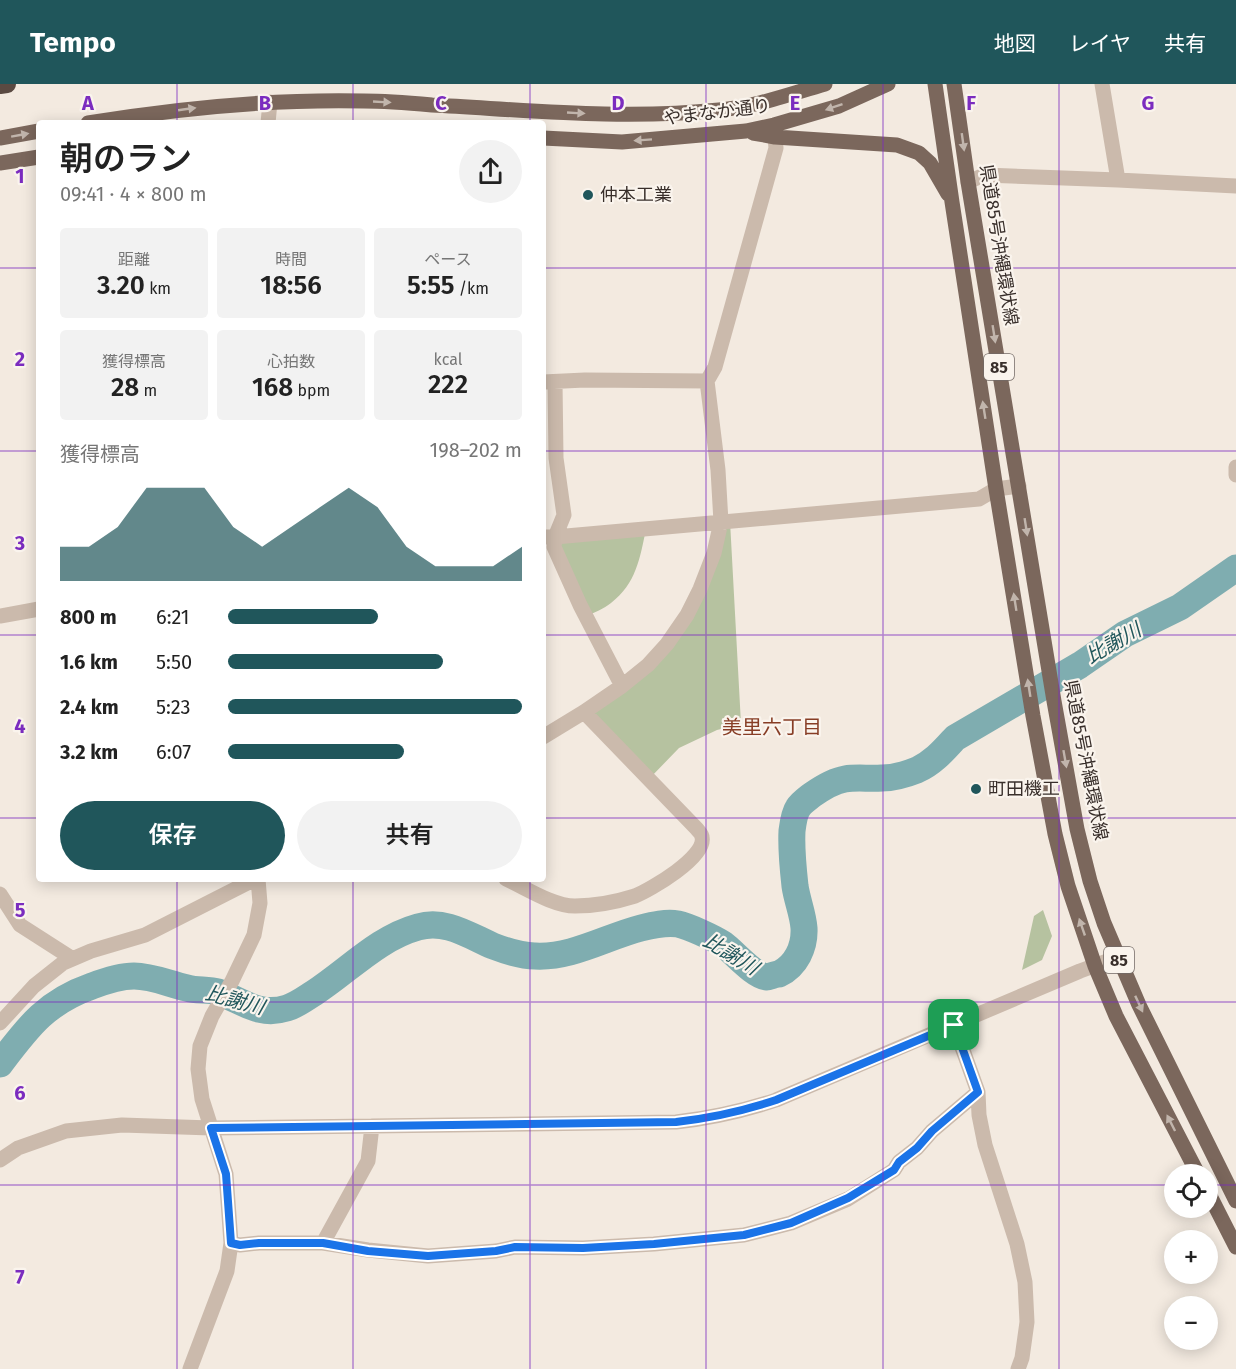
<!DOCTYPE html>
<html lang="ja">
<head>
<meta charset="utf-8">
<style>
  :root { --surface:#fff; --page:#f2f2f2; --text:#222; --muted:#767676; --accent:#20565b }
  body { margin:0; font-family:"Fira Sans","Noto Sans JP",sans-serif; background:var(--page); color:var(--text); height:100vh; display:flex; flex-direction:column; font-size:22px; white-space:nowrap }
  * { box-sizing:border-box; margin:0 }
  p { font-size:20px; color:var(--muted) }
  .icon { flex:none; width:33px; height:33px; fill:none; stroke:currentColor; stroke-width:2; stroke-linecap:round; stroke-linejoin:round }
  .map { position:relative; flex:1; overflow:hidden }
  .drawer { position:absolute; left:36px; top:36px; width:510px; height:762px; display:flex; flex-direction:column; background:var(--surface); border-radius:6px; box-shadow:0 3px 15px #0003 }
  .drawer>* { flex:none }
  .buttons { position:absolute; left:1164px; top:1080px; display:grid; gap:12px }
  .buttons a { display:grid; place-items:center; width:54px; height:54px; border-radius:50%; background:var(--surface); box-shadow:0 3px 15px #0003; font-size:30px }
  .pin { position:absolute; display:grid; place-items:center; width:51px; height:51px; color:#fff; margin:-26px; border-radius:12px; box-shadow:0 3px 9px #0006 }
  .round { display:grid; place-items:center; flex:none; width:63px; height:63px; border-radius:32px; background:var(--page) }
  .headline { display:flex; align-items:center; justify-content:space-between; height:102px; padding:0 24px }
  h1 { font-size:33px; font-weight:600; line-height:45px }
  .metrics { display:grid; grid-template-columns:repeat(3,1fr); gap:9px; height:102px; padding:6px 24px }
  .metrics div { display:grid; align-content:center; border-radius:6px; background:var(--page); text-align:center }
  .metrics b { font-size:26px; font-weight:600 }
  .metrics small { font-size:16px; font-weight:400 }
  .metrics p { font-size:16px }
  .chart { height:168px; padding:12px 24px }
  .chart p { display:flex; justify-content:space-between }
  .chart svg { width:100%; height:108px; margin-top:6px; fill:var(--accent); opacity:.7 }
  .action { display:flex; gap:12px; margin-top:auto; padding:12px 24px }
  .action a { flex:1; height:69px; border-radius:36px; background:var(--accent); color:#fff; font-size:24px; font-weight:600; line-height:69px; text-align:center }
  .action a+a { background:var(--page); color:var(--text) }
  ul { padding:0 24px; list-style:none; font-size:20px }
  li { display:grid; grid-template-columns:96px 72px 1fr; align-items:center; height:45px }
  li i { height:15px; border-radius:8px; background:var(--accent) }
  header { display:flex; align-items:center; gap:36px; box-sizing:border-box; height:84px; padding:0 30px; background:var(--accent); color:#fff }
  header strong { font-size:28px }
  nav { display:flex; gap:33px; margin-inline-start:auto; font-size:21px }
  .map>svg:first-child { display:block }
  .green { fill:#b6c2a0 }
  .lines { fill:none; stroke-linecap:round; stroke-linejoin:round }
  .river { stroke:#7fadb0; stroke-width:27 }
  .minor { stroke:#cbbaac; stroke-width:15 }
  .major { stroke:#7b675c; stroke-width:15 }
  .highway { stroke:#5a4a42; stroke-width:18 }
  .oneway { fill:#c1b5ac }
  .route-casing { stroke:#fff; stroke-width:12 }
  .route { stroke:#1a73e8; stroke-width:8 }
  .grid { fill:none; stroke:#7b2cbf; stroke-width:1.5; stroke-opacity:0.55 }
  .poi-dot { fill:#20565b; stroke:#faf4ed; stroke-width:2 }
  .labels { text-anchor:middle; stroke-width:4.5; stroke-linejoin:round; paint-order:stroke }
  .shield { fill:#faf4ed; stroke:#736a65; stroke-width:1.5 }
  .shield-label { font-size:16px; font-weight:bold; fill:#392f2b }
  .street-label { font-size:18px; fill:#392f2b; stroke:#faf4ed }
  .poi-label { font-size:18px; fill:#392f2b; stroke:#faf4ed; text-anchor:start }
  .water-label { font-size:20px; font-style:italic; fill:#20565b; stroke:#faf4ed }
  .neighbourhood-label { font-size:20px; fill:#873d25; stroke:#faf4ed }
  .grid-label { font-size:20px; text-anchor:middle; font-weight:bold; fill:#7b2cbf; stroke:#faf4ed; stroke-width:4.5; stroke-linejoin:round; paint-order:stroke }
</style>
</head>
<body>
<header>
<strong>Tempo</strong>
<nav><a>地図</a><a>レイヤ</a><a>共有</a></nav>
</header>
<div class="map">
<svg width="1236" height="1285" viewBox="0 0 1236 1285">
  <rect width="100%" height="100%" fill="#f3eae0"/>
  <!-- green -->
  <path class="green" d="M 730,437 L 741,640 L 717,646 L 679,664 L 649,695 L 584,628 L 667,560 Z
    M 646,445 C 640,474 636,500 611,519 C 604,525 594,528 586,533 L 555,453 Z
    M 1043,826 L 1052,852 L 1042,876 L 1022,886 L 1034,832 Z"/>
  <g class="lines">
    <!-- river -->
    <path class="river" d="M 0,980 C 28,943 46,918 92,902 C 105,897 119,892 134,892 C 152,892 169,900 187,904 C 197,907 208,905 218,908 C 243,917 259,933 287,924 C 297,921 306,914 314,909 C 348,887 378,854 418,843 C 445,835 468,851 493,862 C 506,867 521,872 535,872 C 572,874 606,853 641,844 C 653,841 666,838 678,840 C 688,842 714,854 723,860 C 734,868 754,892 767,893 C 769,893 776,890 779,890 C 796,882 805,863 804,844 C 803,830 797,816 795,802 C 793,784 791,766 792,747 C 793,739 794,730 798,724 C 801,719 807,715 812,711 C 822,704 833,697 845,695 C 857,693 869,695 882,694 C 893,694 907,690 917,686 C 933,679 944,666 955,654 L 1080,581 L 1125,550 L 1180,523 L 1236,484"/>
    <!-- minor -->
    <path class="minor" d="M 1102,0 L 1118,96
      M 268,39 L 270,18
      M 968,98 L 984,91 L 1118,96 L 1236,102
      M 543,298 L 585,296 L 707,297
      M 555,298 L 556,374 L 564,431 L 555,453 L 554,463 L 580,521 L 622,602
      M 1236,391 L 1236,383
      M 543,453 L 555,453 L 979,415 L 996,405 L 1019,402
      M 0,532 L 39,525
      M 543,653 L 584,628 L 622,602 L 648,581 L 667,560 L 687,531 L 700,505 L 714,469 L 721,438 L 718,386 L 707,297 L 715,283 L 776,64 L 775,53
      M 506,795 C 526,804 553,822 575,822 C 595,822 616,818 635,812 C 650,806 707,773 702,753 C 702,750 699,748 697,745 L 584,628
      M 0,810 L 20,841 L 73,875
      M 0,939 L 34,902 L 63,879 L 91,867 L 145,851 L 255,795
      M 954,941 L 978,1008 L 979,1031 L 985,1061 L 1017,1160 L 1025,1198 L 1027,1238 L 1022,1274 L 1018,1285
      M 0,1076 L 18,1064 L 66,1047 L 122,1041 L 211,1044 L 676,1038 C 711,1034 743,1027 776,1016 L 1080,887 L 1118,873
      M 231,1159 L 240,1161 L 259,1159 L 323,1159 L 368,1166 L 428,1172 L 496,1167 L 515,1163 L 583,1164 L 654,1160 L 744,1151 L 791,1139 L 848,1115 L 894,1086 L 899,1078 L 917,1064 L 932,1047 L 978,1008
      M 323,1159 L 368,1077 L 372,1042
      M 190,1285 L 227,1187 L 231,1159 L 226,1090 L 202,1015 L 198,985 L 200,962 L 212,932 L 232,897 L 254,851 L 260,819 L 258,795"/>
    <!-- major -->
    <path class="major" d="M 935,0 L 952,118 L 996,405 L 1033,632 L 1055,750 L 1068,802 L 1095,882 L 1116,932 L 1198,1090
      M 954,0 L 968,98 L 1054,617 L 1077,745 L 1090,797 L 1104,839 L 1139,921 L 1236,1117
      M 88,39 C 179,24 272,15 364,17 C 387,17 410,19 432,21 C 528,26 623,36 719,26 C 755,23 790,10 825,0
      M 753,49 L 775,53 L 897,61 L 919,69 L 930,79 L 948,110
      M 0,54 L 39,47
      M 543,54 L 622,58 L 746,47 L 774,41 L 839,22 L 888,0
      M 0,79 L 39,73
      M 1208,1108 L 1236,1163"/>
    <!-- highway -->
    <path class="highway" d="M 0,1 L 7,0"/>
  </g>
  <!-- one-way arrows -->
  <defs><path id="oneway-solid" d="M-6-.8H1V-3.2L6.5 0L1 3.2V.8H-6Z" transform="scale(1.5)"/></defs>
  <g class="oneway">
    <use href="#oneway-solid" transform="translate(382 18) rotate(3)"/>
    <use href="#oneway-solid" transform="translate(834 23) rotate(161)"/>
    <use href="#oneway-solid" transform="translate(187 25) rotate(-8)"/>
    <use href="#oneway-solid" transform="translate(576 29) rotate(3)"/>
    <use href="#oneway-solid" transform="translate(20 51) rotate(-10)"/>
    <use href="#oneway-solid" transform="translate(643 56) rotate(176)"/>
    <use href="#oneway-solid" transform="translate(963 58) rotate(82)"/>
    <use href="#oneway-solid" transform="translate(994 250) rotate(81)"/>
    <use href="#oneway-solid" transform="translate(984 326) rotate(-99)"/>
    <use href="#oneway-solid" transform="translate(1026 443) rotate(81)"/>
    <use href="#oneway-solid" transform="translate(1015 518) rotate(-99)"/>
    <use href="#oneway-solid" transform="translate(1029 604) rotate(-99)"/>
    <use href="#oneway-solid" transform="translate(1065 675) rotate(80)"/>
    <use href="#oneway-solid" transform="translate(1082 843) rotate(-109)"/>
    <use href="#oneway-solid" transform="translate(1139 920) rotate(65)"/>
    <use href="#oneway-solid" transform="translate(1171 1039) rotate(-117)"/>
  </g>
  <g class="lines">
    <defs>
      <path id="route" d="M 954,941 L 978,1008 L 932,1047 L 917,1064 L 899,1078 L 894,1086 L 848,1114 L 791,1139 L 744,1151 L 654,1160 L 583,1164 L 515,1163 L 496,1167 L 428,1172 L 368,1167 L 323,1159 L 259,1159 L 240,1161 L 231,1159 L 226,1090 L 211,1044 L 676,1038 C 711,1034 743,1027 776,1016 Z"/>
    </defs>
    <!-- route casing -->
    <use href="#route" class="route-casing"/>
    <!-- route -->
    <use href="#route" class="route"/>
  </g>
  <!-- grid -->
  <path class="grid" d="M 177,0 L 177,39M 353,0 L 353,39M 530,0 L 530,39M 706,0 L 706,1285M 883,0 L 883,1285M 1059,0 L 1059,1285M 0,184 L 39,184M 543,184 L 1236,184M 0,367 L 39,367M 543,367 L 1236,367M 0,551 L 39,551M 543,551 L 1236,551M 0,734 L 39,734M 543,734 L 1236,734M 177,795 L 177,1285M 353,795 L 353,1285M 530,795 L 530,1285M 0,918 L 1236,918M 0,1101 L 1174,1101M 1208,1101 L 1236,1101"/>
  <!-- markers -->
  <g class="poi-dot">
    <circle cx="588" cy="111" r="6"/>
    <circle cx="976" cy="705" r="6"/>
  </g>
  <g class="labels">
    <!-- shield labels -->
    <g class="shield">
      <rect x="984" y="270" width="30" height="26" rx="4.5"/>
      <rect x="1104" y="863" width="30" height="26" rx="4.5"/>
    </g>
    <g class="shield-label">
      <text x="999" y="289">85</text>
      <text x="1119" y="882">85</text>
    </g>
    <!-- street labels -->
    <g class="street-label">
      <text transform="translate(717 28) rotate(-7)" y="6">やまなか通り</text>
      <text transform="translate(999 161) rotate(81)" y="6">県道85号沖縄環状線</text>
      <text transform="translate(1086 676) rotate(79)" y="6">県道85号沖縄環状線</text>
    </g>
    <!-- poi labels -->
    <g class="poi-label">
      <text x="600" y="117">仲本工業</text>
      <text x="988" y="711">町田機工</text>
    </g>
    <!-- water labels -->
    <g class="water-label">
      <text transform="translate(1113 559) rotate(-30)" y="7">比謝川</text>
      <text transform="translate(731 870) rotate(31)" y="7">比謝川</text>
      <text transform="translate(235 916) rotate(15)" y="7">比謝川</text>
    </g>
    <!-- neighbourhood labels -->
    <g class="neighbourhood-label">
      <text x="772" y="650">美里六丁目</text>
    </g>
  </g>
  <g class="grid-label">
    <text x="88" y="26">A</text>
    <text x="265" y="26">B</text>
    <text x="441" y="26">C</text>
    <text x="618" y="26">D</text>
    <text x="795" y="26">E</text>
    <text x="971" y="26">F</text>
    <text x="1148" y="26">G</text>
    <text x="20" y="99">1</text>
    <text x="20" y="282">2</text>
    <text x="20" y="466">3</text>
    <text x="20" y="649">4</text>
    <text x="20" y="833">5</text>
    <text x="20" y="1016">6</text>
    <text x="20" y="1200">7</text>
  </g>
</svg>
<div class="buttons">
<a><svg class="icon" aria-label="locate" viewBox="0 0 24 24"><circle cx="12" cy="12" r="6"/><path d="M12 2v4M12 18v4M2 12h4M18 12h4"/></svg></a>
<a>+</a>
<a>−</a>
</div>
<div class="pin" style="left:954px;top:941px;background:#1e9e55"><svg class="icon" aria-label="arrive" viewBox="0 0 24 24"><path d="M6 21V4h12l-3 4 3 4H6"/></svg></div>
<section class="drawer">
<div class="headline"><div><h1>朝のラン</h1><p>09:41 · 4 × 800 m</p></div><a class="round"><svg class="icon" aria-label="share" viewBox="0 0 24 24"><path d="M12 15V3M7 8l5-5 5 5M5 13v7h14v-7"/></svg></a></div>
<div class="metrics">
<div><p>距離</p><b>3.20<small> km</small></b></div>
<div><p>時間</p><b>18:56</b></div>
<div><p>ペース</p><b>5:55<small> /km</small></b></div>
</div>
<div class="metrics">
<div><p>獲得標高</p><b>28<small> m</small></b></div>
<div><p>心拍数</p><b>168<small> bpm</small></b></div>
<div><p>kcal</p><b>222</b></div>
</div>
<div class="chart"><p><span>獲得標高</span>198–202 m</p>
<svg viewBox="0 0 160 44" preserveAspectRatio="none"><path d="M0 44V30L10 30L20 22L30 6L40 6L50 6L60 22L70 30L80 22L90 14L100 6L110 14L120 30L130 38L140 38L150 38L160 30V44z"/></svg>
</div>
<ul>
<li><b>800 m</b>6:21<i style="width:51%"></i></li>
<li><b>1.6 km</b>5:50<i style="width:73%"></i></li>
<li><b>2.4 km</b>5:23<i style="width:100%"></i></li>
<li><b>3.2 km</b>6:07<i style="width:60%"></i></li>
</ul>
<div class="action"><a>保存</a><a>共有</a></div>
</section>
</div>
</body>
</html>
